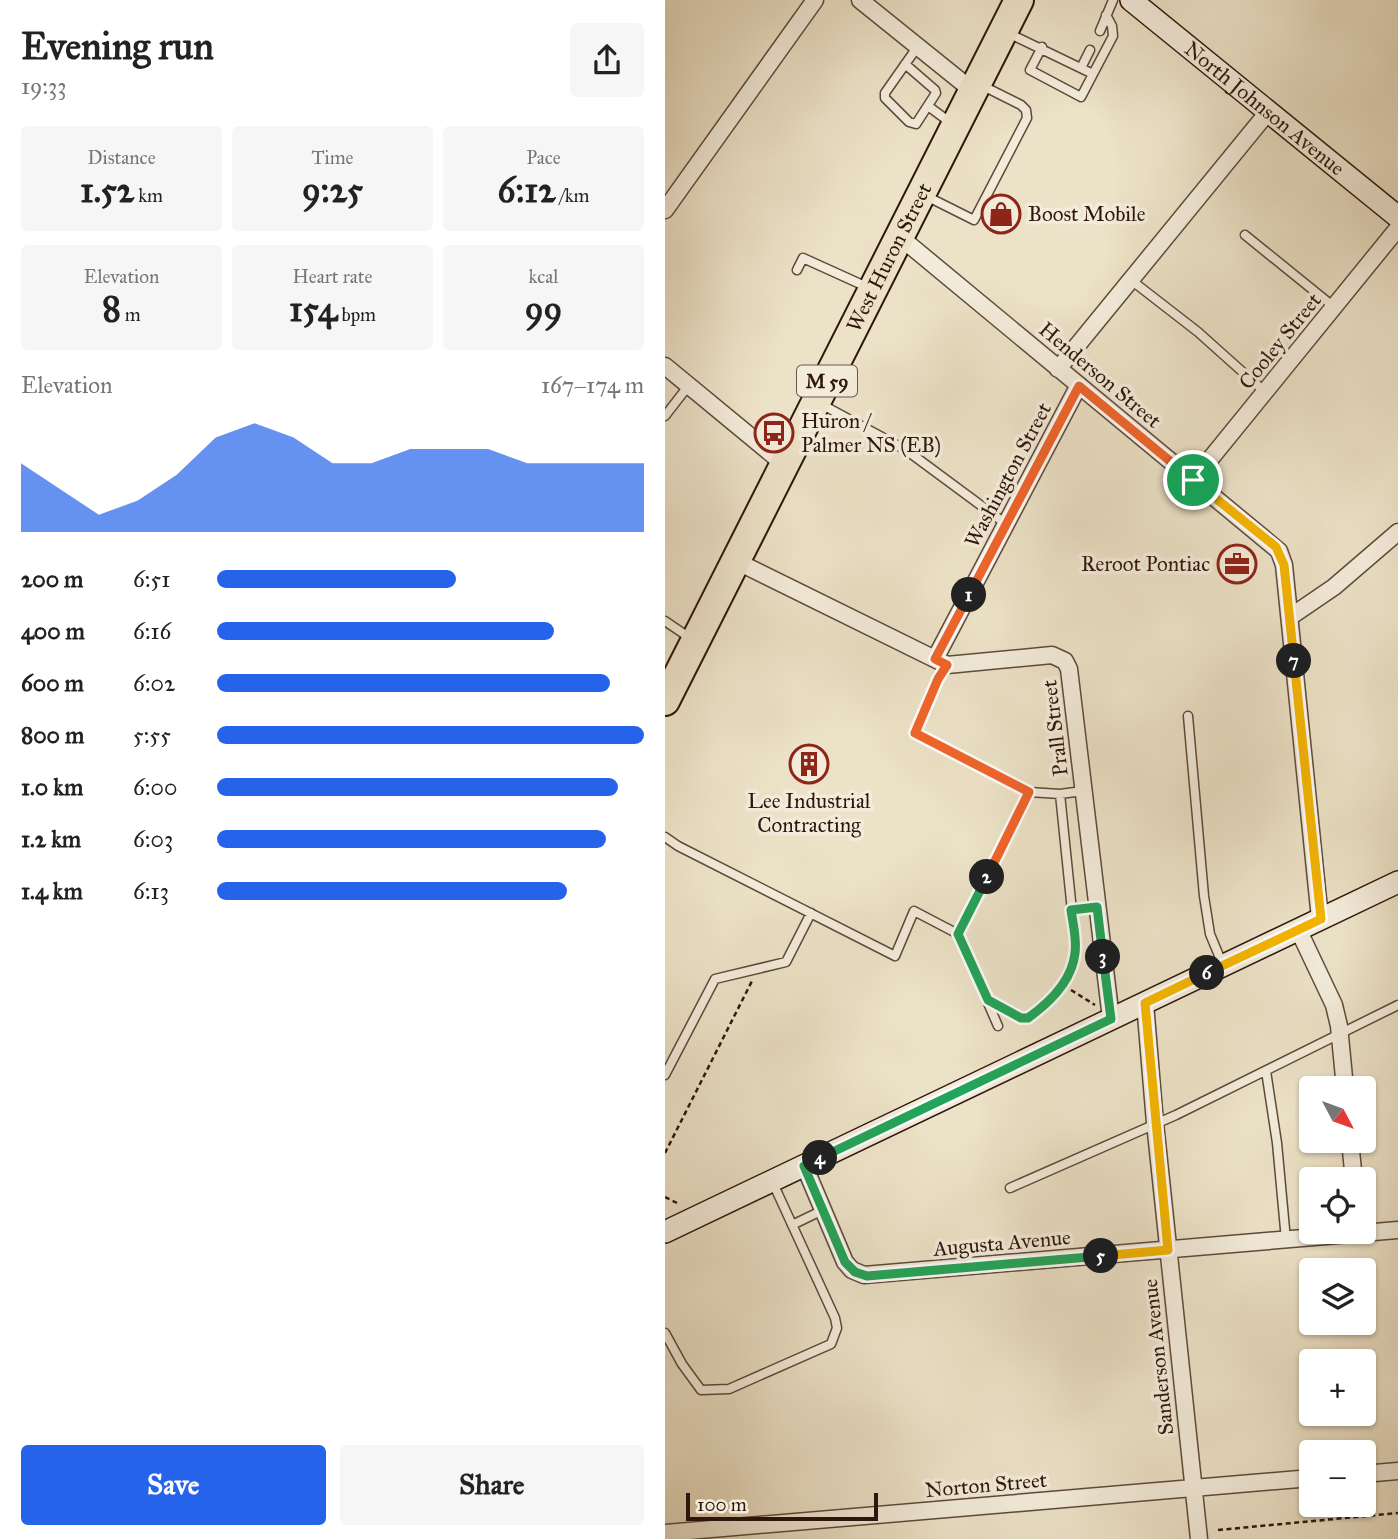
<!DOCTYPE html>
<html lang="en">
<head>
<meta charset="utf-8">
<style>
  :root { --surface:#fff; --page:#f6f6f6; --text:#222; --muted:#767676; --accent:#2563eb }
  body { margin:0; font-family:"IM FELL Great Primer",serif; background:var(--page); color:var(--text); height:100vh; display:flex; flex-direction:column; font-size:26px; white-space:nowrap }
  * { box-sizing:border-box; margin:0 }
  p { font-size:23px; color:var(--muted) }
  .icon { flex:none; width:38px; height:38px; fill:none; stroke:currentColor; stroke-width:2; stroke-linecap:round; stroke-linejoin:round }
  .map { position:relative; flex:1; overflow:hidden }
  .drawer { display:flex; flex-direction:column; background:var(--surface); width:665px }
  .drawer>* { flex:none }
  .needle { width:46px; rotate:131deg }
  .controls { position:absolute; left:634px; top:1076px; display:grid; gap:14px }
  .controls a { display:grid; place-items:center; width:77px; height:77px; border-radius:7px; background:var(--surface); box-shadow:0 2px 5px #0004; font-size:35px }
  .scale { position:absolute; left:21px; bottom:18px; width:192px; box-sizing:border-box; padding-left:7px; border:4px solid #2f160c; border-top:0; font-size:19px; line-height:24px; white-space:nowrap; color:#2f160c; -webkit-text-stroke:5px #f3ecdb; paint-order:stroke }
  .pin { position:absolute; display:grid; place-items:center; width:60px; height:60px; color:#fff; margin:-30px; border:4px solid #fff; border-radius:50%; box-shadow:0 2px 7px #0007 }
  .km { position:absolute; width:35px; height:35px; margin:-18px; border-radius:50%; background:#222; color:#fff; font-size:19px; line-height:35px; text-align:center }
  .round { display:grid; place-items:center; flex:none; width:74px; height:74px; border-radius:7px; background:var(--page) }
  .head { display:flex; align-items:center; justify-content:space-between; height:119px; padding:0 21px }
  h1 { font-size:38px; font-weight:700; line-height:52px }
  .figures { display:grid; grid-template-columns:repeat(3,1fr); gap:10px; height:119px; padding:7px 21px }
  .figures div { display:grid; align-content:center; border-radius:7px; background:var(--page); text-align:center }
  .figures b { font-size:35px; font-weight:700 }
  .figures small { font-size:19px; font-weight:400 }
  .figures p { font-size:19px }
  .chart { height:196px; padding:14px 21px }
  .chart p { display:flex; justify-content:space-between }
  .chart svg { width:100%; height:126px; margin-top:7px; fill:var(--accent); opacity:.7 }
  .primary-button { display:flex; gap:14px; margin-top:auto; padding:14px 21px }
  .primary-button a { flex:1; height:80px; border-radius:7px; background:var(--accent); color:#fff; font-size:28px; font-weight:700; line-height:80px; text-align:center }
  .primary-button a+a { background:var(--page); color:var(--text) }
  ul { padding:0 21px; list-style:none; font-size:23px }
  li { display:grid; grid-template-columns:112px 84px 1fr; align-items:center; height:52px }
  li i { height:18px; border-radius:9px; background:var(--accent) }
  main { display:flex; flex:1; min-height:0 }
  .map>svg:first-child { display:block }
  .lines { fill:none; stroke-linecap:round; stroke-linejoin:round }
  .lane-casing { stroke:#5e493b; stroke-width:11 }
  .street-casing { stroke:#5e493b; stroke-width:19 }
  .secondary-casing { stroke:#2f160c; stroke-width:24 }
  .highway-casing { stroke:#2f160c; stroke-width:32 }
  .path { stroke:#2f160c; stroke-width:2.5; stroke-dasharray:5 3.5; stroke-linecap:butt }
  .lane { stroke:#f3ecdb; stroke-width:8 }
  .street { stroke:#f3ecdb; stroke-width:16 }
  .secondary { stroke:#f3ecdb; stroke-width:21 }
  .highway { stroke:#ece2c7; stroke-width:28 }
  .split-1-casing { stroke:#fff; stroke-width:14 }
  .split-2-casing { stroke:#fff; stroke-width:14 }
  .split-3-casing { stroke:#fff; stroke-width:14 }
  .split-4-casing { stroke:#fff; stroke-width:14 }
  .split-5-casing { stroke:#fff; stroke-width:14 }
  .split-6-casing { stroke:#fff; stroke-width:14 }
  .split-7-casing { stroke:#fff; stroke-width:14 }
  .split-8-casing { stroke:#fff; stroke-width:14 }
  .split-1 { stroke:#f0652b; stroke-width:9 }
  .split-2 { stroke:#f0652b; stroke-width:9 }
  .split-3 { stroke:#22a559; stroke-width:9 }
  .split-4 { stroke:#22a559; stroke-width:9 }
  .split-5 { stroke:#22a559; stroke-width:9 }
  .split-6 { stroke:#f5b400; stroke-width:9 }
  .split-7 { stroke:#f5b400; stroke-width:9 }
  .split-8 { stroke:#f5b400; stroke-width:9 }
  .labels { text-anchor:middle; stroke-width:7; stroke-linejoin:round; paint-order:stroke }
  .shield { fill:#f3ecdb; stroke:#6a564a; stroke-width:2 }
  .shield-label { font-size:19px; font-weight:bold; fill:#2f160c }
  .street-label { font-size:21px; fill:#2f160c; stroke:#f3ecdb }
  .poi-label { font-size:21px; fill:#2f160c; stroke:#f3ecdb; text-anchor:start }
</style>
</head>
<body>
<main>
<section class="drawer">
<div class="head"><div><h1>Evening run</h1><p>19:33</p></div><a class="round"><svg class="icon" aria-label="share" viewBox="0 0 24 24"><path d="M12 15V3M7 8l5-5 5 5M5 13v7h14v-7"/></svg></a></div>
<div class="figures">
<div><p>Distance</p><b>1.52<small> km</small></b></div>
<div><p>Time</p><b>9:25</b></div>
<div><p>Pace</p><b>6:12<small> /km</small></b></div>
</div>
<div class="figures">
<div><p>Elevation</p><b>8<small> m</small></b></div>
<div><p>Heart rate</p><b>154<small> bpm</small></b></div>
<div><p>kcal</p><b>99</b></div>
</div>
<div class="chart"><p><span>Elevation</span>167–174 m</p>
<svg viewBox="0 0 160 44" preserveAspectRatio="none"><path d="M0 44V20L10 29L20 38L30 33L40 24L50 11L60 6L70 11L80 20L90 20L100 15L110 15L120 15L130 20L140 20L150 20L160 20V44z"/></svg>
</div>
<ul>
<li><b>200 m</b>6:51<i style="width:56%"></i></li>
<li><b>400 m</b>6:16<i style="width:79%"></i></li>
<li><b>600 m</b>6:02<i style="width:92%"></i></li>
<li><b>800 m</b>5:55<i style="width:100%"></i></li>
<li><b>1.0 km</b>6:00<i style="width:94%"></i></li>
<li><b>1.2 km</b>6:03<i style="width:91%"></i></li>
<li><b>1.4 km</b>6:13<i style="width:82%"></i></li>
</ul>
<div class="primary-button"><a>Save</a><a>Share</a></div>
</section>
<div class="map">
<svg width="733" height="1539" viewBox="0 0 733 1539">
  <rect width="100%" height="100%" fill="#ece2c7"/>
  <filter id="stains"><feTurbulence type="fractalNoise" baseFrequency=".00286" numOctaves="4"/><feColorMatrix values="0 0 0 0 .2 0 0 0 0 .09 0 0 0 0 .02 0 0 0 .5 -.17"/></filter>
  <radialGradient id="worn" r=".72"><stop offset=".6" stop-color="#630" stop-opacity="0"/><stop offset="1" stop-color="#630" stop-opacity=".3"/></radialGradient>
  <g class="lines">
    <defs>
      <path id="lane" d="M 435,31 L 448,0
        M 343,33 L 428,74 L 416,97 L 365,70 L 377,47
        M 240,64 L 270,90 L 271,93 L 251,124 L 244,122 L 220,98 L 220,93 L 253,46
        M 416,68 L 425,50
        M 428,74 L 448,36 L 447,26 L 441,15
        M 263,106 L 286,123
        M 259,195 L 309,220 L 362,118 L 361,110 L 356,105 L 318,86
        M 580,235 L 669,307
        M 132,270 L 138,258 L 202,287
        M 466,280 L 533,332 L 600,392
        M 154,403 L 241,450 L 341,524
        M 0,416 L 24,385
        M 0,621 L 25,638
        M 523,716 L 539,896 L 545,934 L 557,963
        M 364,792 L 395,794 L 418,791
        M 0,837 L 13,846 L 230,956 L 249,911 L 293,934 L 364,792 L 250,733 L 273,679 L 282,665
        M 406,910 L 432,907
        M 293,934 L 333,1026
        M 323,1000 L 356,1018 L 363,1018 C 387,1001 406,980 411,950 L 395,794
        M 601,1071 L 612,1143 L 621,1240
        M 0,1075 L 50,979 L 121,962 L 146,913
        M 345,1188 L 511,1115 L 733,1005
        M 127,1225 L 158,1210
        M 0,1333 L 17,1364 L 36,1390 L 64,1389 L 166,1344 L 172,1328 L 170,1318 L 107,1181"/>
      <path id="street" d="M 195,0 L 308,91
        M 0,210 L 150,0
        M 235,237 L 614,551 L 619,565 L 655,919
        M 0,366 L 120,465
        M 393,369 L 603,112
        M 529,479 L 733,228
        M 71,561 L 282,665 L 387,655 L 400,661 L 404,669 L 446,1019
        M 625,617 L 669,587 L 733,532
        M 270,659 L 414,385
        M 633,929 L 669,1005 L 674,1026 L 680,1088
        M 480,1003 L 490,1123 L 534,1539
        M 685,1141 L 689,1180
        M 139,1165 L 180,1262 L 187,1270 L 199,1275 L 733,1230
        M 698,1474 L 733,1471
        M 0,1533 L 646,1478"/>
      <g id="secondary">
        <path id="s1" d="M 466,0 L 733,217"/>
        <path d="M 0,1232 L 733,882"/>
      </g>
      <g id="highway">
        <path id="s2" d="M 0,701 L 354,0"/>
      </g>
    </defs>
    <!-- lane casing -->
    <use href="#lane" class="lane-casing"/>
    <!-- street casing -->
    <use href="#street" class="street-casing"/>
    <!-- secondary casing -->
    <use href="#secondary" class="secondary-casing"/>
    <!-- highway casing -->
    <use href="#highway" class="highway-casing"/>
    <!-- path -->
    <path class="path" d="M 406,990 L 430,1005
      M 0,1153 L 87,981
      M 0,1197 L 12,1203
      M 553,1530 L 733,1513"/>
    <!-- lane -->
    <use href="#lane" class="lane"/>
    <!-- street -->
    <use href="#street" class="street"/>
    <!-- secondary -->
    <use href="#secondary" class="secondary"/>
    <!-- highway -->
    <use href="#highway" class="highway"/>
  </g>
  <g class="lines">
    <defs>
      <path id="split-1" d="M 304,595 L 414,386 L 528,480"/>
      <path id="split-2" d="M 304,595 L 270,659 L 282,665 L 273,679 L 250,733 L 364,792 L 322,877"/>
      <path id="split-3" d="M 322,877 L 293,934 L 323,1000 L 356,1018 L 363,1018 C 384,1003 407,981 410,953 C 412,939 408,924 406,910 L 432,907 L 438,957"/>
      <path id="split-4" d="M 155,1158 L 446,1019 L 438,957"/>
      <path id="split-5" d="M 155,1158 L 139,1166 L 180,1262 L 190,1272 L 202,1276 L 436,1256"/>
      <path id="split-6" d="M 436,1256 L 503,1250 L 480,1003 L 542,973"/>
      <path id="split-7" d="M 542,973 L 656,919 L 629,661"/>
      <path id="split-8" d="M 528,480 L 611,547 L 619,565 L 629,661"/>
    </defs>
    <!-- split-1 casing -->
    <use href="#split-1" class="split-1-casing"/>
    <!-- split-2 casing -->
    <use href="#split-2" class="split-2-casing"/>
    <!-- split-3 casing -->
    <use href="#split-3" class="split-3-casing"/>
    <!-- split-4 casing -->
    <use href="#split-4" class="split-4-casing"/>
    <!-- split-5 casing -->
    <use href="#split-5" class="split-5-casing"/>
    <!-- split-6 casing -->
    <use href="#split-6" class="split-6-casing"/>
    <!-- split-7 casing -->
    <use href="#split-7" class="split-7-casing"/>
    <!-- split-8 casing -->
    <use href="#split-8" class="split-8-casing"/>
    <!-- split-1 -->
    <use href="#split-1" class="split-1"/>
    <!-- split-2 -->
    <use href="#split-2" class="split-2"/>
    <!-- split-3 -->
    <use href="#split-3" class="split-3"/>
    <!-- split-4 -->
    <use href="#split-4" class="split-4"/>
    <!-- split-5 -->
    <use href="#split-5" class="split-5"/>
    <!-- split-6 -->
    <use href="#split-6" class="split-6"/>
    <!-- split-7 -->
    <use href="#split-7" class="split-7"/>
    <!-- split-8 -->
    <use href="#split-8" class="split-8"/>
  </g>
  <!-- icons -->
  <defs>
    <symbol id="shop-ring" viewBox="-11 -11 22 22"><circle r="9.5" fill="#f3ecdb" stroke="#8f2418" stroke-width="1.5"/><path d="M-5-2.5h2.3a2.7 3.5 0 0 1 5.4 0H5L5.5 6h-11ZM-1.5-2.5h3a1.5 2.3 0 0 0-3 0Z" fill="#8f2418"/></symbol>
    <symbol id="bus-ring" viewBox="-11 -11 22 22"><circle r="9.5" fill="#f3ecdb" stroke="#8f2418" stroke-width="1.5"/><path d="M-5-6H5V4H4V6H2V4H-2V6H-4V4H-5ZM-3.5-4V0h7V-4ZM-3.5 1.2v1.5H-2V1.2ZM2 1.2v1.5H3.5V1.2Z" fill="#8f2418"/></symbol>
    <symbol id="office-ring" viewBox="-11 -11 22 22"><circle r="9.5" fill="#f3ecdb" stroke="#8f2418" stroke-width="1.5"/><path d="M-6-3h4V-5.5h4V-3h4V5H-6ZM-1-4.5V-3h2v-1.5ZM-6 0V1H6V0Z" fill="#8f2418"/></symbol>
    <symbol id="building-ring" viewBox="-11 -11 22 22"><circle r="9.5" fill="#f3ecdb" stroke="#8f2418" stroke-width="1.5"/><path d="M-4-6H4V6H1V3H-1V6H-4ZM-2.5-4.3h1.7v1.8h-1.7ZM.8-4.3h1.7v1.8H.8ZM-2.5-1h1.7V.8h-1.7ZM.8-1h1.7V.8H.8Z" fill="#8f2418"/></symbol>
  </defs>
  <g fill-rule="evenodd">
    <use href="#shop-ring" x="314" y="192" width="44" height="44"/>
    <use href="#bus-ring" x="87" y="411" width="44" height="44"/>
    <use href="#office-ring" x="550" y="542" width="44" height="44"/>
    <use href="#building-ring" x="122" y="742" width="44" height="44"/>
  </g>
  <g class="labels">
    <!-- shield labels -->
    <rect class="shield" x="132" y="365.5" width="60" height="31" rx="5"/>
    <g class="shield-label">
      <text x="162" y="388">M 59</text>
    </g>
    <!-- street labels -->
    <g class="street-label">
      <text dy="7" stroke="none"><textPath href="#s1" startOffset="172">North Johnson Avenue</textPath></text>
      <text dy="7" stroke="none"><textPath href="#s2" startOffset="497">West Huron Street</textPath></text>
      <text transform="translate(615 341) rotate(-51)" y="7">Cooley Street</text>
      <text transform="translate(435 375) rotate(40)" y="7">Henderson Street</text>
      <text transform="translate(343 475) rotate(-62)" y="7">Washington Street</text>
      <text transform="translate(390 728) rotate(-97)" y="7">Prall Street</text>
      <text transform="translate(337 1243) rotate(-5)" y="7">Augusta Avenue</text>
      <text transform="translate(493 1357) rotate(-96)" y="7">Sanderson Avenue</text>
      <text transform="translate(321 1485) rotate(-5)" y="7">Norton Street</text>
    </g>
    <!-- poi labels -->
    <g class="poi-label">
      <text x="363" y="221">Boost Mobile</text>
      <text x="136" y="428">Huron /<tspan x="136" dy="24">Palmer NS (EB)</tspan></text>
      <text x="545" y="571" text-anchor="end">Reroot Pontiac</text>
      <text x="144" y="808" text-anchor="middle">Lee Industrial<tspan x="144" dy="24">Contracting</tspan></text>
    </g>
  </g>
  <rect width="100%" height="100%" filter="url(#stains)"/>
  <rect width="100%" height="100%" fill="url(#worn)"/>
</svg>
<div class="controls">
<a><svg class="needle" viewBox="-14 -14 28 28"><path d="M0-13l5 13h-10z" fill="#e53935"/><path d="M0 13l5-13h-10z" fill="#767676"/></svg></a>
<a><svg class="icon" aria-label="locate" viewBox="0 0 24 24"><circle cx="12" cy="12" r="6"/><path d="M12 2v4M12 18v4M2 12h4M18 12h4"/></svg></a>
<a><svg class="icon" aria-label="layers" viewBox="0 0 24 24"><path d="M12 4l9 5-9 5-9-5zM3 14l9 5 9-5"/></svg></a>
<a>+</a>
<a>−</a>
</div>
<div class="scale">100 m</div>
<div class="pin" style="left:528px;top:480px;background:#1e9e55"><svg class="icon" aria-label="arrive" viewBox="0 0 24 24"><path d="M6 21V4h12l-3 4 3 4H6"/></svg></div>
<b class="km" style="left:304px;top:595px">1</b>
<b class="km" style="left:322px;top:877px">2</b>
<b class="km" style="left:438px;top:957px">3</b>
<b class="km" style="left:155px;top:1158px">4</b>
<b class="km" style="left:436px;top:1256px">5</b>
<b class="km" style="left:542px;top:973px">6</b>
<b class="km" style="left:629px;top:661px">7</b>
</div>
</main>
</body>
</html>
